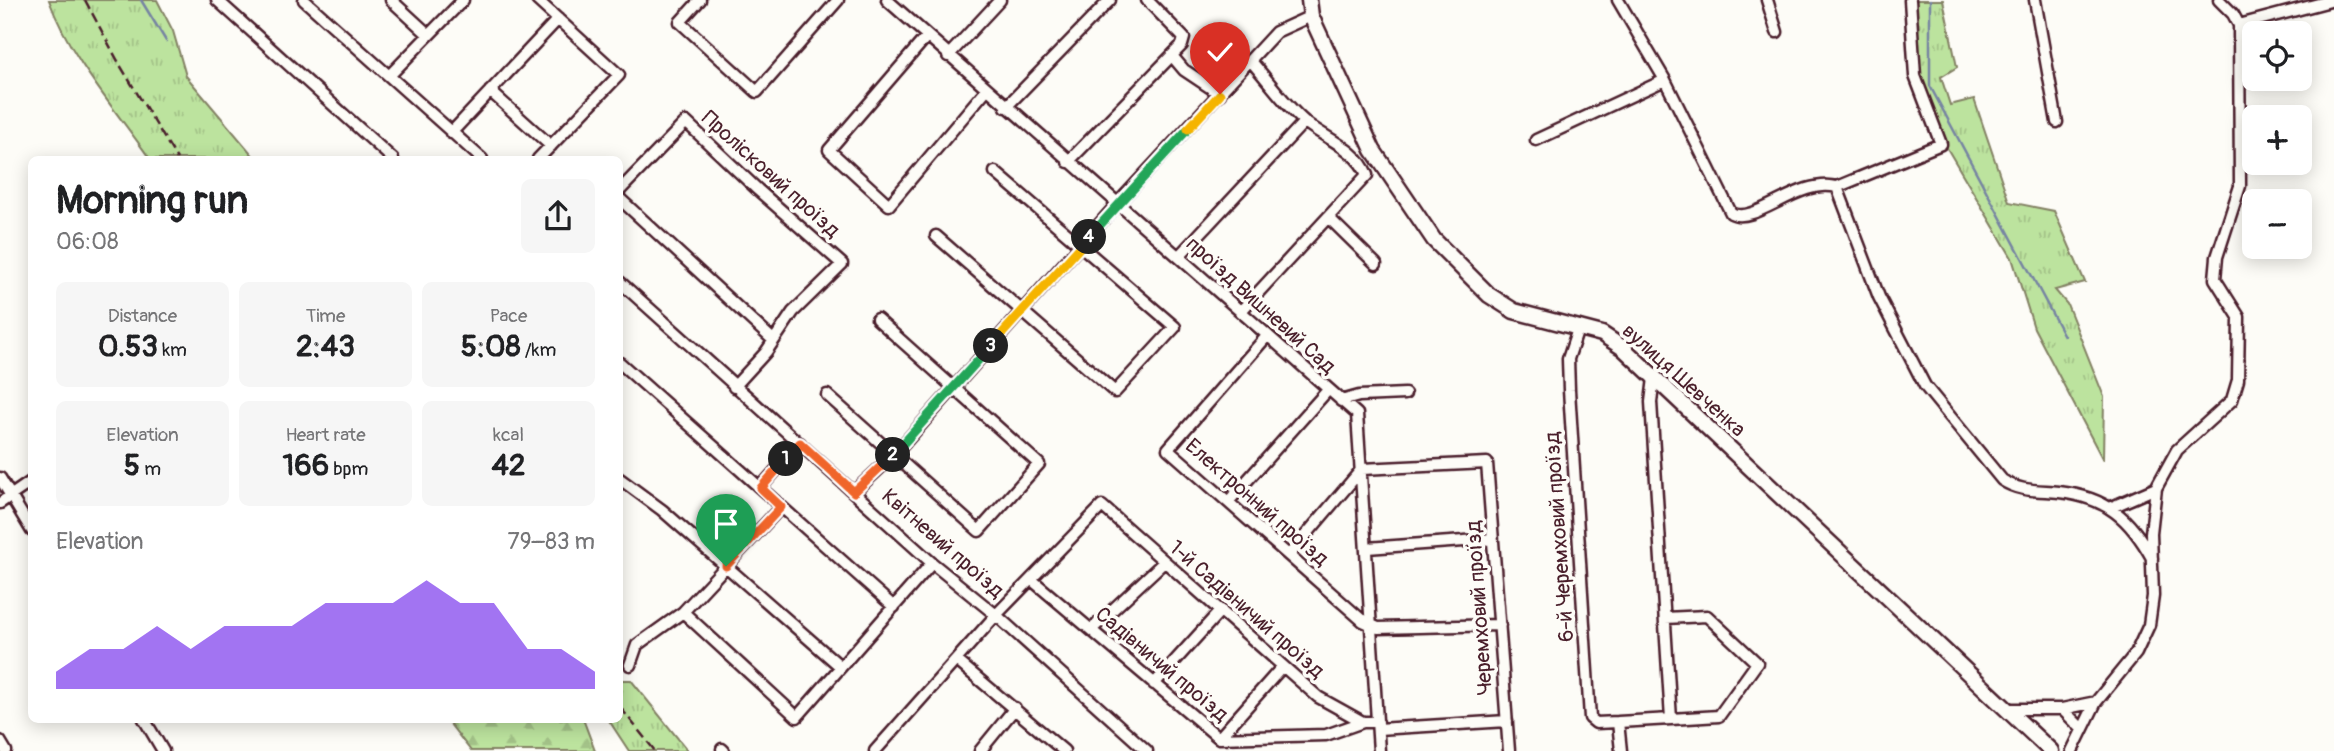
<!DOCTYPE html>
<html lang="en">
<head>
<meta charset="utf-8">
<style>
  :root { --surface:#fff; --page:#f6f6f6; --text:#202124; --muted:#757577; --accent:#7c3aed }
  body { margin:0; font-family:Pangolin,sans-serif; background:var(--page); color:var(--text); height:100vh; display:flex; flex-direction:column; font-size:26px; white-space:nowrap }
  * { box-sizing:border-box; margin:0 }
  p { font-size:23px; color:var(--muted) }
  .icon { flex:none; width:38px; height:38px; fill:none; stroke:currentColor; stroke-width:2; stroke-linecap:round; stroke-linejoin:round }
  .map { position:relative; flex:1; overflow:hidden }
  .drawer { position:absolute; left:28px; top:156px; width:595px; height:567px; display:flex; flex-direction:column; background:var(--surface); border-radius:10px; box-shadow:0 4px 18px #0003 }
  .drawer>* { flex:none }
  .fabs { position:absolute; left:2242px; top:21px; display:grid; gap:14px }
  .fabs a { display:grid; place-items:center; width:70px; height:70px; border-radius:10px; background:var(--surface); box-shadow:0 4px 18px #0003; font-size:35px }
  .pin { position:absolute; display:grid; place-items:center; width:60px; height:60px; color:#fff; margin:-72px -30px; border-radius:50% 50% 50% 0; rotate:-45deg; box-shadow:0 0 7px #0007 }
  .pin .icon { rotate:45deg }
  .km { position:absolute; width:35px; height:35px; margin:-18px; border-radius:50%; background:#222; color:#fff; font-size:19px; line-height:35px; text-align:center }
  .round { display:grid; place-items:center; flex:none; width:74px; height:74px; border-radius:10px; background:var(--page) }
  .summary { display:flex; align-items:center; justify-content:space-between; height:119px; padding:0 28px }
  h1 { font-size:38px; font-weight:700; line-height:52px }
  .metrics { display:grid; grid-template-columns:repeat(3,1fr); gap:10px; height:119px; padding:7px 28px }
  .metrics div { display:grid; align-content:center; border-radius:10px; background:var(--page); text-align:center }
  .metrics b { font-size:30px; font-weight:700 }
  .metrics small { font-size:19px; font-weight:400 }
  .metrics p { font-size:19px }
  .chart { height:196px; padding:14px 28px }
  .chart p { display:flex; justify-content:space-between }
  .chart svg { width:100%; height:126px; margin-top:7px; fill:var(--accent); opacity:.7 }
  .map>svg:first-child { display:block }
  .grass { fill:url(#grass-tufts); stroke:#838164; stroke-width:2 }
  .forest { fill:url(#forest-firs); stroke:#838164; stroke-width:2 }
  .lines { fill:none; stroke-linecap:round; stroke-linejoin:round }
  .stream { stroke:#7684a2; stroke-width:2.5 }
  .street-casing { stroke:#4a1f2b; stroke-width:15 }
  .secondary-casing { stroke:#4a1f2b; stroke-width:19 }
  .street { stroke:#fdfcf7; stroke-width:10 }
  .secondary { stroke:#fdfcf7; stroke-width:14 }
  .rail { stroke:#4a1f2b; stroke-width:2.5; stroke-dasharray:10 5; stroke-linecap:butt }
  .split-1-casing { stroke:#fff; stroke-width:14 }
  .split-2-casing { stroke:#fff; stroke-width:14 }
  .split-3-casing { stroke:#fff; stroke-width:14 }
  .split-4-casing { stroke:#fff; stroke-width:14 }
  .split-5-casing { stroke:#fff; stroke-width:14 }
  .split-6-casing { stroke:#fff; stroke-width:14 }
  .split-1 { stroke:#f0652b; stroke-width:9 }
  .split-2 { stroke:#f0652b; stroke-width:9 }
  .split-3 { stroke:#22a559; stroke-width:9 }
  .split-4 { stroke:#f5b400; stroke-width:9 }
  .split-5 { stroke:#22a559; stroke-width:9 }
  .split-6 { stroke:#f5b400; stroke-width:9 }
  .labels { text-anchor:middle; stroke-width:7; stroke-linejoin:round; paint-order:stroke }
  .street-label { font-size:21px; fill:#4a1f2b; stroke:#fdfcf7 }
</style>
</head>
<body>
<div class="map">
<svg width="2334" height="751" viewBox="0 0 2334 751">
  <defs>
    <pattern id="grass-tufts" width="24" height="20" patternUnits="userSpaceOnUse" patternTransform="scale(1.75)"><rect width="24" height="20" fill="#bce39e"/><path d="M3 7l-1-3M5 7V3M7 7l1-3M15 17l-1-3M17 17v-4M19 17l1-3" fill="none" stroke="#a3c288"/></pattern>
    <pattern id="forest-firs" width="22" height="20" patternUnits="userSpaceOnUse" patternTransform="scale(1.75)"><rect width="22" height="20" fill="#bce39e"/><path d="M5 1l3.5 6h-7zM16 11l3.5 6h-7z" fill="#a3c288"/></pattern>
  </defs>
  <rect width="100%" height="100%" fill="#fdfcf7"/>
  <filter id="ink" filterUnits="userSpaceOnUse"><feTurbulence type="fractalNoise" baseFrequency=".0143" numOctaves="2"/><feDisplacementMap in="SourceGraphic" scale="14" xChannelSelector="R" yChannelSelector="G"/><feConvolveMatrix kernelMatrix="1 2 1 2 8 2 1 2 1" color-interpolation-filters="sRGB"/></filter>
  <g filter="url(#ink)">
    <!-- grass -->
    <path class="grass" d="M 49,0 L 157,0 L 173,31 L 186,76 L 256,159 L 150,159 C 115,109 70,58 49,0 Z
      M 1912,0 L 1943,0 L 1957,67 L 1941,77 L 1950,105 L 1974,99 L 2009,202 L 2054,211 L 2085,282 L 2055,290 L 2067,304 L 2104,397 L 2103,460 L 2034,328 L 2012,258 L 1944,143 L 1917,76 Z
      M 620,680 L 631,680 L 688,751 L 629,751 L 608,719 L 620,719 Z"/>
    <!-- forest -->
    <path class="forest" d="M 446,719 L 583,719 L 595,751 L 471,751 Z"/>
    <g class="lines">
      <!-- stream -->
      <path class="stream" d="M 141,0 L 166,41
        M 1930,0 L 1930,86 L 2064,336"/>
      <defs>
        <path id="street" d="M 217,0 L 393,159
          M 304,0 L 482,159
          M 391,0 L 429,35
          M 537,0 L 619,75 L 538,159
          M 700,0 L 680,22 L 757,92 L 838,0
          M 887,0 L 1357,414 L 1379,751
          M 1618,0 L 1665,80 L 1731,213 C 1755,226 1799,177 1837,187 L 1879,297 L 1925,386 L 2002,480 C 2020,492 2038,490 2059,492 C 2106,497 2130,518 2152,558
          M 1767,0 L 1777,32
          M 2035,0 L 2057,122
          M 2239,25 L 2334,0
          M 927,36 L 829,150 L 889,205 L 986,90
          M 948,56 L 1000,0
          M 1173,57 L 1184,70 L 1220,94
          M 389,76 L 463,0
          M 490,91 L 551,146
          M 1006,107 L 1110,0
          M 451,133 L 558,19
          M 1536,140 L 1665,80
          M 1068,162 L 1182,45 L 1184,38 L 1147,0
          M 1837,187 L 1941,144 L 1915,76 L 1910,0
          M 620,190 L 686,122 L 758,190 L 842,264 L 793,312 L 766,352 L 734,387
          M 620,199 L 772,339
          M 1328,217 L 1376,264
          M 936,236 L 1115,392 L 1175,327 L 995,172
          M 1179,256 L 1304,122
          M 620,282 L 932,563 L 996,615 L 1147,751
          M 1241,311 L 1367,175 C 1357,149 1326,139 1305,122 C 1285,105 1268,80 1250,60
          M 1579,326 L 1568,359 L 1569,390 L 1590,718 L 1596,723 L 1618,722 L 1621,751
          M 1267,336 L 1168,449 L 1363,621 L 1378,628 L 1500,625
          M 620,363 L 894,607
          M 827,395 L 979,531 L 1039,464 L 877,319
          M 1341,401 L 1359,396 L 1405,394
          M 0,478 L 32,531
          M 620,479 L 662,510 L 841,667
          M 761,487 L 800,443
          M 854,492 L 894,455 L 1118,203 L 1276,32 L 1311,16
          M 1228,502 L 1328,390
          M 0,503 L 32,481
          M 2112,507 L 2156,488
          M 1367,548 L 1492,539
          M 1289,555 L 1362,469 L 1487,463 L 1509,751
          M 1032,580 L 1219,738 L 1326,735 L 1363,722
          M 683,612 L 797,717 L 932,563
          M 1665,618 L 1707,616 L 1757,663 L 1719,716 L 1671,719
          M 1092,629 L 1164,562
          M 956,660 L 1064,751
          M 630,665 L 637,645 L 683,612 L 781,507
          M 1154,684 L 1221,610
          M 2008,709 L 2062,709 L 2096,702
          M 2062,709 L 2081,728
          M 144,719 L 163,751
          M 1618,722 L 1671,719 L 1651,402 L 1654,378
          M 1378,729 L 1507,721
          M 1219,738 L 1283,666
          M 0,741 L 6,751
          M 722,749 L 724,751
          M 875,751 L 996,615 L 1102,506 L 1318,697 L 1363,722 L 1378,722
          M 980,751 L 1015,708
          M 2072,751 L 2096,702 L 2136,653 L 2149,625 L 2153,596 L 2151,533 L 2156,488 L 2177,450 L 2232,400 L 2238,380 L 2239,317 L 2215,279 L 2217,257 L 2240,186 L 2239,25 L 2233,14 L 2219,0"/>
        <path id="secondary" d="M 1309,0 L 1311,16 L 1373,150 L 1434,240 L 1489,295 L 1514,311 L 1602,334 L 1623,348 L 2051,751"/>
      </defs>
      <!-- street casing -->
      <use href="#street" class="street-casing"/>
      <!-- secondary casing -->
      <use href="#secondary" class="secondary-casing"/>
      <!-- street -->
      <use href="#street" class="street"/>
      <!-- secondary -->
      <use href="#secondary" class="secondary"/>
      <!-- rail -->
      <path class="rail" d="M 85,0 L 120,65 L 177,159
        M 620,707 L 655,751"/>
    </g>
  </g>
  <g class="lines" filter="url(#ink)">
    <defs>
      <path id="split-1" d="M 726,566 L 781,507 L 761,488 L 786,459"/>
      <path id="split-2" d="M 786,459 L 800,443 L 854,492 L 893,455"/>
      <path id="split-3" d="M 893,455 L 991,346"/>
      <path id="split-4" d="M 991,346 L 1089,237"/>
      <path id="split-5" d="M 1089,237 L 1188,129"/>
      <path id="split-6" d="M 1188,129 L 1220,94"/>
    </defs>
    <!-- split-1 casing -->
    <use href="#split-1" class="split-1-casing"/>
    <!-- split-2 casing -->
    <use href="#split-2" class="split-2-casing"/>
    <!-- split-3 casing -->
    <use href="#split-3" class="split-3-casing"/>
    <!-- split-4 casing -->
    <use href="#split-4" class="split-4-casing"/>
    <!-- split-5 casing -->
    <use href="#split-5" class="split-5-casing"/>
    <!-- split-6 casing -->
    <use href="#split-6" class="split-6-casing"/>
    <!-- split-1 -->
    <use href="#split-1" class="split-1"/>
    <!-- split-2 -->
    <use href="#split-2" class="split-2"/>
    <!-- split-3 -->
    <use href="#split-3" class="split-3"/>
    <!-- split-4 -->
    <use href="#split-4" class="split-4"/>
    <!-- split-5 -->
    <use href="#split-5" class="split-5"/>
    <!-- split-6 -->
    <use href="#split-6" class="split-6"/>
  </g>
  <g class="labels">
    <!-- street labels -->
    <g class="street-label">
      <text transform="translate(771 174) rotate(42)" y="7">Пролісковий проїзд</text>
      <text transform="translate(1261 305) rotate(42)" y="7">проїзд Вишневий Сад</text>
      <text transform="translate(1684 380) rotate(42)" y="7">вулиця Шевченка</text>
      <text transform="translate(1257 502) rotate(41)" y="7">Електронний проїзд</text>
      <text transform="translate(1559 537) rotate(-94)" y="7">6-й Черемховий проїзд</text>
      <text transform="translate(943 543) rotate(41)" y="7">Квітневий проїзд</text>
      <text transform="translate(1479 608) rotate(-94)" y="7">Черемховий проїзд</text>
      <text transform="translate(1247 609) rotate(41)" y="7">1-й Садівничий проїзд</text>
      <text transform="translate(1162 664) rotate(40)" y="7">Садівничий проїзд</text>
    </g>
  </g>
</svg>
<div class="fabs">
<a><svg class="icon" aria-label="locate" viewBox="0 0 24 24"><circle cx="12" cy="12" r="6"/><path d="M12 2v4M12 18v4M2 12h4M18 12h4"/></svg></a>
<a>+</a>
<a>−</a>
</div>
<div class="pin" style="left:726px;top:566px;background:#1e9e55"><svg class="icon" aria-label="arrive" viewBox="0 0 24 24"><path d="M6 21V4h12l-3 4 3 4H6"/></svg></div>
<div class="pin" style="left:1220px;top:94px;background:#d93025"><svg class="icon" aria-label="check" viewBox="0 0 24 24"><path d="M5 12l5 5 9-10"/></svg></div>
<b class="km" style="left:786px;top:459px">1</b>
<b class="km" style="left:893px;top:455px">2</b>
<b class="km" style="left:991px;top:346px">3</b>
<b class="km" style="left:1089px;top:237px">4</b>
<section class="drawer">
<div class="summary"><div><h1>Morning run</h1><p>06:08</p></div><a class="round"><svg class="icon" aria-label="share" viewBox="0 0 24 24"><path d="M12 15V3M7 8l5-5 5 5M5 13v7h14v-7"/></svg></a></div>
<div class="metrics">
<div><p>Distance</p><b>0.53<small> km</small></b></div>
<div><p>Time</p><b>2:43</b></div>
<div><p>Pace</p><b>5:08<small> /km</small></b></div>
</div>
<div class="metrics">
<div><p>Elevation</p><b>5<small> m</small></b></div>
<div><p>Heart rate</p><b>166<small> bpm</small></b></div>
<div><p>kcal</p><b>42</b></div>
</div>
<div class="chart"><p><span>Elevation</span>79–83 m</p>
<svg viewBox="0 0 160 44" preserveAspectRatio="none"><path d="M0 44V38L10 30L20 30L30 22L40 30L50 22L60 22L70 22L80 14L90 14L100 14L110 6L120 14L130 14L140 30L150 30L160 38V44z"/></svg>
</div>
</section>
</div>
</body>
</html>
